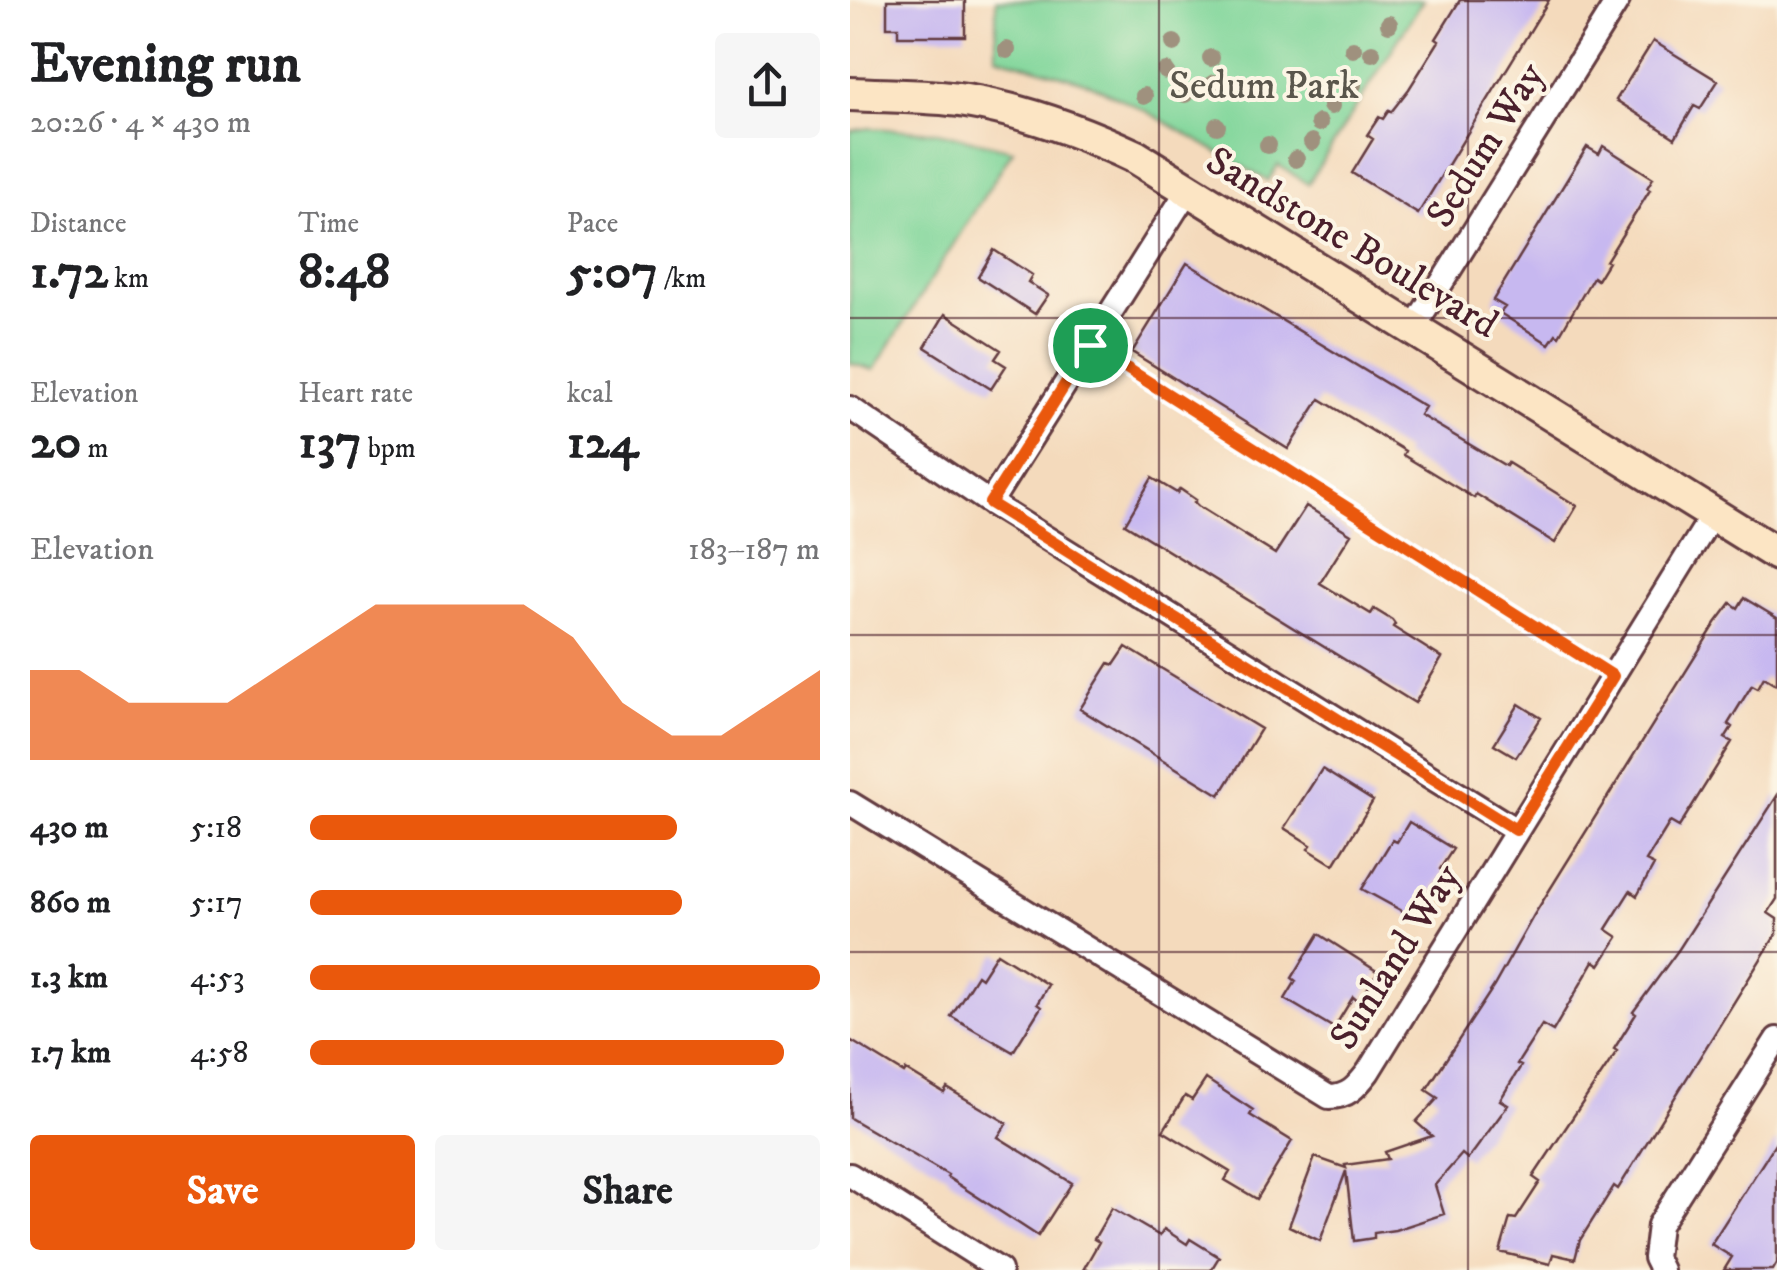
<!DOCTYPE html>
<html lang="en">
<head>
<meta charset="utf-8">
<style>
  :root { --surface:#fff; --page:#f6f6f6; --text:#202124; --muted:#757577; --accent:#ea580c }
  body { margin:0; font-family:"IM FELL DW Pica",serif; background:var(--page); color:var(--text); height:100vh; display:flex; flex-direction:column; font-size:38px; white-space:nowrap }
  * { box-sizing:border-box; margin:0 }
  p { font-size:32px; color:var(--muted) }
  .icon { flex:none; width:55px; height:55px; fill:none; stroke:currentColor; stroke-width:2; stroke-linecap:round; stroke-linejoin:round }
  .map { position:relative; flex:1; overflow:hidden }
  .sheet { display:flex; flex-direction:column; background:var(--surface); width:850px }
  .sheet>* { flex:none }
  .pin { position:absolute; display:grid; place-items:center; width:85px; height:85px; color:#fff; margin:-42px; border:5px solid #fff; border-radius:50%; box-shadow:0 2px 10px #0007 }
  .round { display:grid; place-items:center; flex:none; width:105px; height:105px; border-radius:10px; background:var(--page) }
  .overview { display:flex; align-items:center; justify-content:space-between; height:170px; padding:0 30px }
  h1 { font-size:55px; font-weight:800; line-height:75px }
  .stats { display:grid; grid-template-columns:repeat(3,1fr); gap:15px; height:170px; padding:10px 30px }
  .stats div { display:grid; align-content:center }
  .stats b { font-size:50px; font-weight:800 }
  .stats small { font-size:28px; font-weight:400 }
  .stats p { font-size:28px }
  .chart { height:280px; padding:20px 30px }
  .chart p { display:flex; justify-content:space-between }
  .chart svg { width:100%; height:180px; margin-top:10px; fill:var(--accent); opacity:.7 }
  .action { display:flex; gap:20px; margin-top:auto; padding:20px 30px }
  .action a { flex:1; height:115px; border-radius:10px; background:var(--accent); color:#fff; font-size:40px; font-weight:800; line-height:115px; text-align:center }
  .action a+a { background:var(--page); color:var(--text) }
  ul { padding:0 30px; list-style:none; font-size:32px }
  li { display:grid; grid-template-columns:160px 120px 1fr; align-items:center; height:75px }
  li i { height:25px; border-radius:12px; background:var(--accent) }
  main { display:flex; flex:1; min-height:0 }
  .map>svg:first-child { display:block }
  .green { fill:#7ed599; stroke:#647a62; stroke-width:2.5 }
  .building { fill:#c7b8f0 }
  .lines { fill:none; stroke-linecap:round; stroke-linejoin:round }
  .lane-casing { stroke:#643b41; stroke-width:16 }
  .street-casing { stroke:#643b41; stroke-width:28 }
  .secondary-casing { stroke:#643b41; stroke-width:38 }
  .lane { stroke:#fff; stroke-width:11 }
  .street { stroke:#fff; stroke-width:22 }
  .secondary { stroke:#fce5c4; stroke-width:32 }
  .tree { fill:#9f917e }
  .route-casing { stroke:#fff; stroke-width:20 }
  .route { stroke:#ea580c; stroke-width:12 }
  .grid { fill:none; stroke:#4a1f2b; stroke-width:2.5; stroke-opacity:0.55 }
  .labels { text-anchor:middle; stroke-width:8; stroke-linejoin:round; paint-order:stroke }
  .park-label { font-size:40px; fill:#5a564c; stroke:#fcf5e5 }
  .street-label { font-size:40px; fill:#4a1f2b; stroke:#fcf5e5 }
</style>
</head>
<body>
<main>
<section class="sheet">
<div class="overview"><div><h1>Evening run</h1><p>20:26 · 4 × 430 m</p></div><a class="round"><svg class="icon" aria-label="share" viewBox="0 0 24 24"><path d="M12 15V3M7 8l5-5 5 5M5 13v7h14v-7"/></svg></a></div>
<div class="stats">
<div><p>Distance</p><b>1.72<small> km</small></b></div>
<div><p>Time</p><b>8:48</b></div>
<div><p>Pace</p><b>5:07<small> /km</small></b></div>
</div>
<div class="stats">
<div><p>Elevation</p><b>20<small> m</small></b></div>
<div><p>Heart rate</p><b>137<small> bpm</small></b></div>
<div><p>kcal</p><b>124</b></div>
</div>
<div class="chart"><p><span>Elevation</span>183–187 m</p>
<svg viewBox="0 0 160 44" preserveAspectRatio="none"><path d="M0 44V22L10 22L20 30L30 30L40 30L50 22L60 14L70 6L80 6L90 6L100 6L110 14L120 30L130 38L140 38L150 30L160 22V44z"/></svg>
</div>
<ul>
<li><b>430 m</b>5:18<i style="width:72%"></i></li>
<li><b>860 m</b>5:17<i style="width:73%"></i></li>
<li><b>1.3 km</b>4:53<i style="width:100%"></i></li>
<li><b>1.7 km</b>4:58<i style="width:93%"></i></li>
</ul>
<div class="action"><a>Save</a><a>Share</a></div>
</section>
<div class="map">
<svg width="927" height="1270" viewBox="0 0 927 1270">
  <rect width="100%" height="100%" fill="#fcf5e5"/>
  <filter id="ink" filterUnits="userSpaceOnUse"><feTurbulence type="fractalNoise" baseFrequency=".01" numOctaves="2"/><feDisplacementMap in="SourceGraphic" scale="20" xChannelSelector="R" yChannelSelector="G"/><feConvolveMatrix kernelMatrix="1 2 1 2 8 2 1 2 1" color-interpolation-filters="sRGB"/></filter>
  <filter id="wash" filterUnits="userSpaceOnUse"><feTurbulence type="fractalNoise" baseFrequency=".0048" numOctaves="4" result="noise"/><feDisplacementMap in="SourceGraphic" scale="40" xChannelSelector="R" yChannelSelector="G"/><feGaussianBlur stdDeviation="2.25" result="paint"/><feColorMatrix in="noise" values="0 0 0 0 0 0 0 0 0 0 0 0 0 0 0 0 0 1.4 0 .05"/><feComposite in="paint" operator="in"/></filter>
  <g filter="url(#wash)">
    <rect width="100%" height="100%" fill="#f4dabc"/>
    <!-- green -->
    <path class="green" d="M 146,0 L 573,0 L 458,184 L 428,165 L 418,181 L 296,111 L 238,83 L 146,56 Z
      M 20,128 L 88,132 L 163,150 L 24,370 L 0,363 L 0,131 Z"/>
    <g id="blocks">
      <!-- building -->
      <path class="building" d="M 37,0 L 115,0 L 115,36 L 48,36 L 48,27 L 37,27 Z
        M 610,0 L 699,0 L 568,214 L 502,173 L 523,139 L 517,135 L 529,117 L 533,119 L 539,110 L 541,112 L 559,89 L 589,41 L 586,39 Z
        M 803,41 L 868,81 L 850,109 L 844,106 L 825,138 L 766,100 Z
        M 753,146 L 803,178 L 797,188 L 800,190 L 756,261 L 758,262 L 747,280 L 743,277 L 709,336 L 706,334 L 699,344 L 650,313 L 655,307 L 643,300 L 737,147 L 749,154 Z
        M 144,250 L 182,275 L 178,282 L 198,295 L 185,314 L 128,277 Z
        M 337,263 L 575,407 L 570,415 L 656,466 L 658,463 L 727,506 L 705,543 L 626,494 L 624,498 L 553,455 L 555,451 L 470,399 L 438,449 L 282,352 Z
        M 95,314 L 151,350 L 145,359 L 156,366 L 141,389 L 75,347 Z
        M 302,478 L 327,493 L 330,489 L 346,500 L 344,502 L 348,506 L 425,554 L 456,506 L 501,534 L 470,583 L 521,614 L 524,609 L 542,620 L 545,624 L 543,627 L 592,658 L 565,703 L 275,524 Z
        M 894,598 L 927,618 L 927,685 L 914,677 L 908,688 L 902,685 L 878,724 L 882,727 L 875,738 L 882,742 L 829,827 L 820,822 L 796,861 L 804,865 L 787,896 L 780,891 L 756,929 L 768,937 L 750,965 L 744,961 L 703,1031 L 692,1025 L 667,1064 L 671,1066 L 650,1100 L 658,1105 L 625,1150 L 618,1159 L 612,1154 L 585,1185 L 594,1214 L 545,1230 L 524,1233 L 524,1238 L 504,1241 L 496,1171 L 470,1241 L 439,1226 L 465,1157 L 496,1168 L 495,1165 L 538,1159 L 535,1152 L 582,1136 L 566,1122 L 588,1098 L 576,1090 L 644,986 L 684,915 L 866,623 L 881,603 L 888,608 Z
        M 276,647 L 411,729 L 370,795 L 230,709 L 259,663 L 264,665 Z
        M 669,704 L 691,718 L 666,757 L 644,744 Z
        M 472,769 L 523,801 L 484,865 L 458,849 L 461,845 L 434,828 Z
        M 927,796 L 927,899 L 918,913 L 927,919 L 927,933 L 768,1189 L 764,1186 L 730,1240 L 725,1259 L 703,1254 L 700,1264 L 650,1252 L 660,1218 L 666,1219 L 690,1182 L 683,1177 L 767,1051 L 764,1049 L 786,1014 L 783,1012 L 829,949 Z
        M 559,822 L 603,849 L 590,869 L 594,872 L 565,918 L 512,889 L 542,840 L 547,842 Z
        M 469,934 L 528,972 L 509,1002 L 503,997 L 484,1028 L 435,999 L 446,981 L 442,978 Z
        M 147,953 L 198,985 L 187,1004 L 191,1007 L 163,1052 L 101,1016 L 127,975 L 131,978 Z
        M 0,1040 L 54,1073 L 56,1070 L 94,1093 L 97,1088 L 157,1123 L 148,1137 L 222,1183 L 188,1236 L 97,1177 L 98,1175 L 0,1118 Z
        M 356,1079 L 403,1110 L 400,1115 L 442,1141 L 407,1199 L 375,1180 L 380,1172 L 313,1131 L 335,1096 L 342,1100 Z
        M 927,1141 L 927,1263 L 923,1270 L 874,1270 L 882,1257 L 861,1244 Z
        M 262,1208 L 310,1236 L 314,1229 L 337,1244 L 340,1239 L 369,1257 L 361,1270 L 233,1270 L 249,1242 L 244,1239 Z"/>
    </g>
  </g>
  <g filter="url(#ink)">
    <use href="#blocks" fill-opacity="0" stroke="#643b41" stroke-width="2.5"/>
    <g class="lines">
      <defs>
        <path id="lane" d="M 240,345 L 763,676"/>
        <path id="street" d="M 564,327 L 768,0
          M 0,408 L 140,503 L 666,830
          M 140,503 L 338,190
          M 0,803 L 479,1097 C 499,1097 507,1086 518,1072 L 863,514
          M 0,1175 L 150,1270
          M 811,1270 L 805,1258 L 809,1225 L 927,1039"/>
        <path id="secondary" d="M 0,94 C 38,96 79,95 116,101 C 176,111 231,131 286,157 L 927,554"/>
      </defs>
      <!-- lane casing -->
      <use href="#lane" class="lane-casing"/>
      <!-- street casing -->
      <use href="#street" class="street-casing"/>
      <!-- secondary casing -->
      <use href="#secondary" class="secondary-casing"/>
      <!-- lane -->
      <use href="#lane" class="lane"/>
      <!-- street -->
      <use href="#street" class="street"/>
      <!-- secondary -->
      <use href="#secondary" class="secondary"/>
    </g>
    <!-- trees -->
    <g class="tree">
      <circle cx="539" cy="24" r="9"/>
      <circle cx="324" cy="43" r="9"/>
      <circle cx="503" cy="49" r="9"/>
      <circle cx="157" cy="50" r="9"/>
      <circle cx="522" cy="53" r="9"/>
      <circle cx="361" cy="58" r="9"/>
      <circle cx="316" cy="71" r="9"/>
      <circle cx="364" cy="83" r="9"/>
      <circle cx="503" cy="85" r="9"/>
      <circle cx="335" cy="94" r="9"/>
      <circle cx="294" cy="96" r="9"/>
      <circle cx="481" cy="106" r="9"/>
      <circle cx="469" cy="123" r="9"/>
      <circle cx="367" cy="126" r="9"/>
      <circle cx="462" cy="142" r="9"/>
      <circle cx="418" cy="145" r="9"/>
      <circle cx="446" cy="159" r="9"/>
    </g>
  </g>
  <g class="lines" filter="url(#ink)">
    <defs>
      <path id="route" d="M 240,345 L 763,676 L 666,830 L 140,503 Z"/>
    </defs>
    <!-- route casing -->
    <use href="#route" class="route-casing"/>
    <!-- route -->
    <use href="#route" class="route"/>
  </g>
  <!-- grid -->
  <path class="grid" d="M 309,0 L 309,1270M 618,0 L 618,1270M 0,318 L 927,318M 0,635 L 927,635M 0,952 L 927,952"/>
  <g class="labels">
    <!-- park labels -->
    <g class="park-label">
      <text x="414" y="98">Sedum Park</text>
    </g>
    <!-- street labels -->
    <g class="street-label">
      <text transform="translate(634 144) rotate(-58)" y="14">Sedum Way</text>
      <text transform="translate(503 241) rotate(31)" y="14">Sandstone Boulevard</text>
      <text transform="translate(544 956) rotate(-58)" y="14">Sunland Way</text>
    </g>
  </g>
</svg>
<div class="pin" style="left:240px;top:345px;background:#1e9e55"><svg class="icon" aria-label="arrive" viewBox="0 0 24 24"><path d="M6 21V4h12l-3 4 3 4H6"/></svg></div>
</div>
</main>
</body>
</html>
